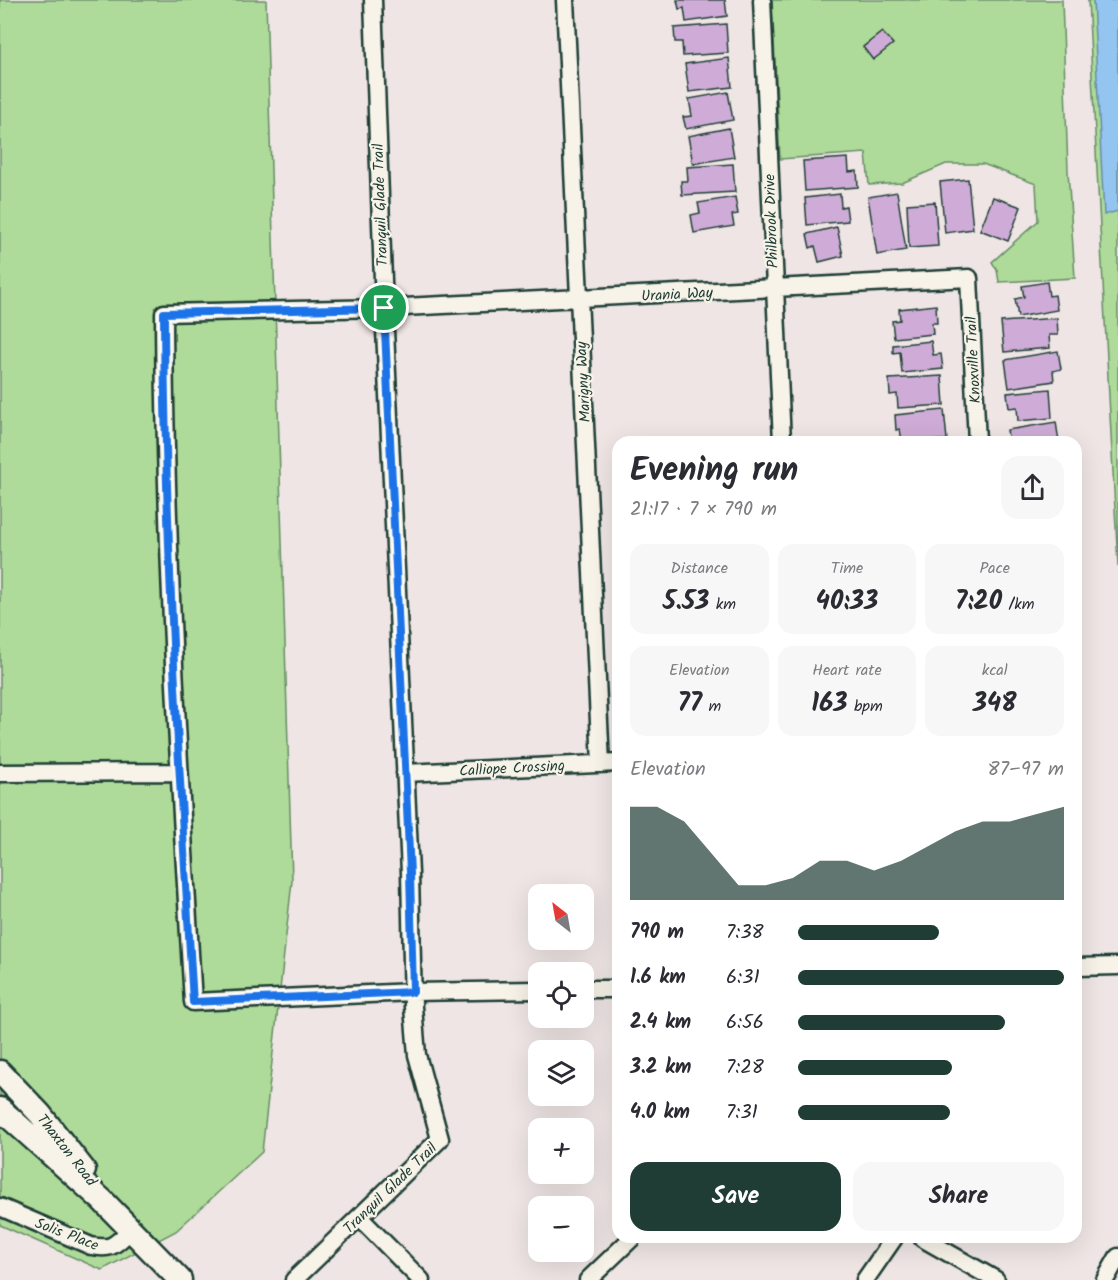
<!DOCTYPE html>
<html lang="en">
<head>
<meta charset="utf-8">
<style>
  :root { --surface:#fff; --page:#f7f7f7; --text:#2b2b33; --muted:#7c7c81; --accent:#1f3d34 }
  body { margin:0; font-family:Kalam,sans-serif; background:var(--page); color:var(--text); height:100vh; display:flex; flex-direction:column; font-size:22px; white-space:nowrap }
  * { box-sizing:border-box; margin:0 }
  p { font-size:20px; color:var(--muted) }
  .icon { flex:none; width:33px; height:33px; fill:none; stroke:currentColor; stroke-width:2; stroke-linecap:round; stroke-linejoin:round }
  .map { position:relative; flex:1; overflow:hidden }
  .sheet { position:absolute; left:612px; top:436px; width:470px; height:807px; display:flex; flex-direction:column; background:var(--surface); border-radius:18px; box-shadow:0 6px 24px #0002 }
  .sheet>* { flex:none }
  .needle { width:39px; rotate:329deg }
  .buttons { position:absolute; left:528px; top:884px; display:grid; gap:12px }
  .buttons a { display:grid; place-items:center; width:66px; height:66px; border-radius:12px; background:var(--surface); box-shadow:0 6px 24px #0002; font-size:30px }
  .pin { position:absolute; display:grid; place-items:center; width:51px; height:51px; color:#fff; margin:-26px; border:3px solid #fff; border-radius:50%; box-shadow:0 2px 6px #0007 }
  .round { display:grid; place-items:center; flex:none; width:63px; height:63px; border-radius:18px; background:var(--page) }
  .head { display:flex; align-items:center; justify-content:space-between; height:102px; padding:0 18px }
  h1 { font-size:33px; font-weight:700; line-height:45px }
  .stats { display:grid; grid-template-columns:repeat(3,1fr); gap:9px; height:102px; padding:6px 18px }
  .stats div { display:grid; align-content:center; border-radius:15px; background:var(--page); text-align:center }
  .stats b { font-size:26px; font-weight:700 }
  .stats small { font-size:16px; font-weight:400 }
  .stats p { font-size:16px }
  .chart { height:168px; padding:12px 18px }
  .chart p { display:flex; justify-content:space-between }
  .chart svg { width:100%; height:108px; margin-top:6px; fill:var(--accent); opacity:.7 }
  .cta { display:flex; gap:12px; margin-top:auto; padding:12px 18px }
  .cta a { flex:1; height:69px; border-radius:18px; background:var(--accent); color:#fff; font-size:24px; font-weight:700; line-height:69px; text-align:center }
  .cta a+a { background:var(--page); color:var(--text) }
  ul { padding:0 18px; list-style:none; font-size:20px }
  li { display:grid; grid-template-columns:96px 72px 1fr; align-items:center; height:45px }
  li i { height:15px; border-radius:8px; background:var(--accent) }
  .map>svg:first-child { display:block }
  .green { fill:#aedb99; stroke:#668c66; stroke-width:1.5 }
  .water { fill:#94c4f0; stroke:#658ea5; stroke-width:1.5 }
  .building { fill:#ceacd7; stroke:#1f3d34; stroke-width:1.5 }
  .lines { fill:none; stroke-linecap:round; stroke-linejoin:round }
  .street-casing { stroke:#1f3d34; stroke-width:21 }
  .secondary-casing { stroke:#1f3d34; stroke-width:27 }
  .street { stroke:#f7f3e8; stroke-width:16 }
  .secondary { stroke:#f7f3e8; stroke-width:22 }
  .route-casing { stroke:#fff; stroke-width:12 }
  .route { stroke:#1a73e8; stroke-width:8 }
  .labels { text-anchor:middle; stroke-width:4.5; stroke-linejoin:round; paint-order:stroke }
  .street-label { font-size:15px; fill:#1f3d34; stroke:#f7f3e8 }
</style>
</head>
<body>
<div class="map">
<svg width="1118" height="1280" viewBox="0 0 1118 1280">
  <rect width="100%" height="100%" fill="#efe5e5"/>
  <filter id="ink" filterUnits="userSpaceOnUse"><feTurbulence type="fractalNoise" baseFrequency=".0167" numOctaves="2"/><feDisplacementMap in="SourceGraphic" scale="12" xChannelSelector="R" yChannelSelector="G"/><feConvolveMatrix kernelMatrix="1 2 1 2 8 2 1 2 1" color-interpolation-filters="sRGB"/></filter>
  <g filter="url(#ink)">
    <!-- green -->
    <path class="green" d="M 0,0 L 266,0 L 292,881 L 262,1152 L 176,1231 L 102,1270 L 0,1225 Z
      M 772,0 L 1062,0 L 1068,171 L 1075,278 L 999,282 L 997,270 L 992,262 L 1038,221 L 1036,184 L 983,164 L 946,164 L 902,183 L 869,185 L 866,153 L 780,159 Z
      M 1088,0 L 1118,0 L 1118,566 Z"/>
    <!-- water -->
    <path class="water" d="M 1093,0 L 1118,0 L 1118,211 L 1104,215 Z"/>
    <!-- building -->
    <path class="building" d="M 677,0 L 725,0 L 727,16 L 686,22 L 684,8 L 679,9 Z
      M 726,24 L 728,53 L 683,56 L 682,42 L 675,42 L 674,28 Z
      M 882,32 L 893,44 L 873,60 L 863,47 Z
      M 729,58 L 732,87 L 689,92 L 685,64 Z
      M 728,92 L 733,120 L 686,129 L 683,117 L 692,116 L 689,99 Z
      M 729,128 L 734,157 L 693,164 L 688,136 Z
      M 848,158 L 849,172 L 857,171 L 858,187 L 805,191 L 803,161 Z
      M 733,164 L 735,192 L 682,195 L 681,181 L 688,181 L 687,167 Z
      M 968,179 L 973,229 L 945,233 L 940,182 Z
      M 897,192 L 906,250 L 877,255 L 868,197 Z
      M 840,194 L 841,207 L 846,206 L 848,221 L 807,225 L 805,198 Z
      M 735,197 L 738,214 L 732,215 L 734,226 L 694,233 L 691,215 L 700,213 L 698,203 Z
      M 993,197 L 1021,207 L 1008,241 L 980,230 Z
      M 935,202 L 938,246 L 909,248 L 907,204 Z
      M 837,227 L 843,256 L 819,262 L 815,246 L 810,248 L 807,234 Z
      M 1047,282 L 1049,296 L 1055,295 L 1057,310 L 1018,317 L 1015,299 L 1024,297 L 1022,286 Z
      M 936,305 L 937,323 L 932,323 L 933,334 L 894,338 L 892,321 L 900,320 L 899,309 Z
      M 1057,318 L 1058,335 L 1049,335 L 1050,348 L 1004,352 L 1001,322 Z
      M 931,341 L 933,355 L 941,354 L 943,369 L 902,373 L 900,352 L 893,353 L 893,345 Z
      M 1058,351 L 1061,369 L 1053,371 L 1054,381 L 1009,388 L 1005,360 Z
      M 942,376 L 944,405 L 898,408 L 897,394 L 890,395 L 889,379 Z
      M 1050,389 L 1052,418 L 1018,421 L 1017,407 L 1009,408 L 1007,393 Z
      M 944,410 L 947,440 L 902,442 L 900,429 L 896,430 L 895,415 Z
      M 1056,422 L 1059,442 L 1009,442 L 1007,430 Z"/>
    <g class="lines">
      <defs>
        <path id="street" d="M 565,0 L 601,764
          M 762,0 L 782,442
          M 0,773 L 179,772
          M 405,773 L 618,763
          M 1076,967 L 1118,966
          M 584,989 L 618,989
          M 538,990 L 413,992 L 193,1002 C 179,772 165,542 164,313 L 384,308 L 969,278 L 977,442
          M 0,1207 L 91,1246 C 113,1250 114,1245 130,1231
          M 360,1218 L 421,1280
          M 922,1238 L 996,1280
          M 294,1280 L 440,1139 L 417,1055 L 413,1007 L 410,873 L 384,308 L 373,0
          M 588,1280 L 632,1238
          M 865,1280 L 894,1238
          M 1105,1280 L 1118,1257"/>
        <path id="secondary" d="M 0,1072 L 40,1114 L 84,1170
          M 0,1109 L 102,1200 L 180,1280"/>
      </defs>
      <!-- street casing -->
      <use href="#street" class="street-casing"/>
      <!-- secondary casing -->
      <use href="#secondary" class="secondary-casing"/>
      <!-- street -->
      <use href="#street" class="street"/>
      <!-- secondary -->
      <use href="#secondary" class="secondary"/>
    </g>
  </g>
  <g class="lines" filter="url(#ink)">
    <defs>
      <path id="route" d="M 384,308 L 410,873 L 413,992 L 193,1002 C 179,772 165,542 164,313 Z"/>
    </defs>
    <!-- route casing -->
    <use href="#route" class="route-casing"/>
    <!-- route -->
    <use href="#route" class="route"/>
  </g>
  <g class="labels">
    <!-- street labels -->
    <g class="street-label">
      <text transform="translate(380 205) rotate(-92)" y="5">Tranquil Glade Trail</text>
      <text transform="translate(771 221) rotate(-92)" y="5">Philbrook Drive</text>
      <text transform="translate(677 294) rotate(-3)" y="5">Urania Way</text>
      <text transform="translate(973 360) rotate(-93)" y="5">Knoxville Trail</text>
      <text transform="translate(583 382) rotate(-93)" y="5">Marigny Way</text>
      <text transform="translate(512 768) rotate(-3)" y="5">Calliope Crossing</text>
      <text transform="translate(67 1150) rotate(52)" y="5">Thaxton Road</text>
      <text transform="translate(390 1188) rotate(-44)" y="5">Tranquil Glade Trail</text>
      <text transform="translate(67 1234) rotate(21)" y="5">Solis Place</text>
    </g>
  </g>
</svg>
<div class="buttons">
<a><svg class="needle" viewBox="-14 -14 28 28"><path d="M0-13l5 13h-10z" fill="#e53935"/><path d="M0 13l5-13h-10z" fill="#7c7c81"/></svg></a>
<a><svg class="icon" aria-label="locate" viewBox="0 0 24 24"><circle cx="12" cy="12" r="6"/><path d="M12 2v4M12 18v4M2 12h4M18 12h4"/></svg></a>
<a><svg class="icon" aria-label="layers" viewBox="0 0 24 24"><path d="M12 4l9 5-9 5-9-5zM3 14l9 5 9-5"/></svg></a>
<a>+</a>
<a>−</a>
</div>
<div class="pin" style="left:384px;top:308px;background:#1e9e55"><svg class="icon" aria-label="arrive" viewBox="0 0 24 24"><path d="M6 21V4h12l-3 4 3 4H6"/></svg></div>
<section class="sheet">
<div class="head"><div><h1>Evening run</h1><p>21:17 · 7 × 790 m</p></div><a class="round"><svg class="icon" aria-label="share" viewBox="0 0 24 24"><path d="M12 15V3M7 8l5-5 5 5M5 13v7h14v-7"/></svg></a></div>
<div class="stats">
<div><p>Distance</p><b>5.53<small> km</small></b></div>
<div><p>Time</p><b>40:33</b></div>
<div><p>Pace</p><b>7:20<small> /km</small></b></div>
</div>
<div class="stats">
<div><p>Elevation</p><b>77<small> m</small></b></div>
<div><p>Heart rate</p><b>163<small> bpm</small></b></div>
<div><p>kcal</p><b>348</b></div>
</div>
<div class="chart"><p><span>Elevation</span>87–97 m</p>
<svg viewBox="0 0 160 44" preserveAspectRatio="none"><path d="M0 44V6L10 6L20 12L30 25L40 38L50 38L60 35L70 28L80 28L90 32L100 28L110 22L120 16L130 12L140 12L150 9L160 6V44z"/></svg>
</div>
<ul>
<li><b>790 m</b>7:38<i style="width:53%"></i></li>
<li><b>1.6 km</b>6:31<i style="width:100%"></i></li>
<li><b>2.4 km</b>6:56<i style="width:78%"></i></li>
<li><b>3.2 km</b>7:28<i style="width:58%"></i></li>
<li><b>4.0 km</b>7:31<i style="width:57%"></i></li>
</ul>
<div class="cta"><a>Save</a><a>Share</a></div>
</section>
</div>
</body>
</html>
